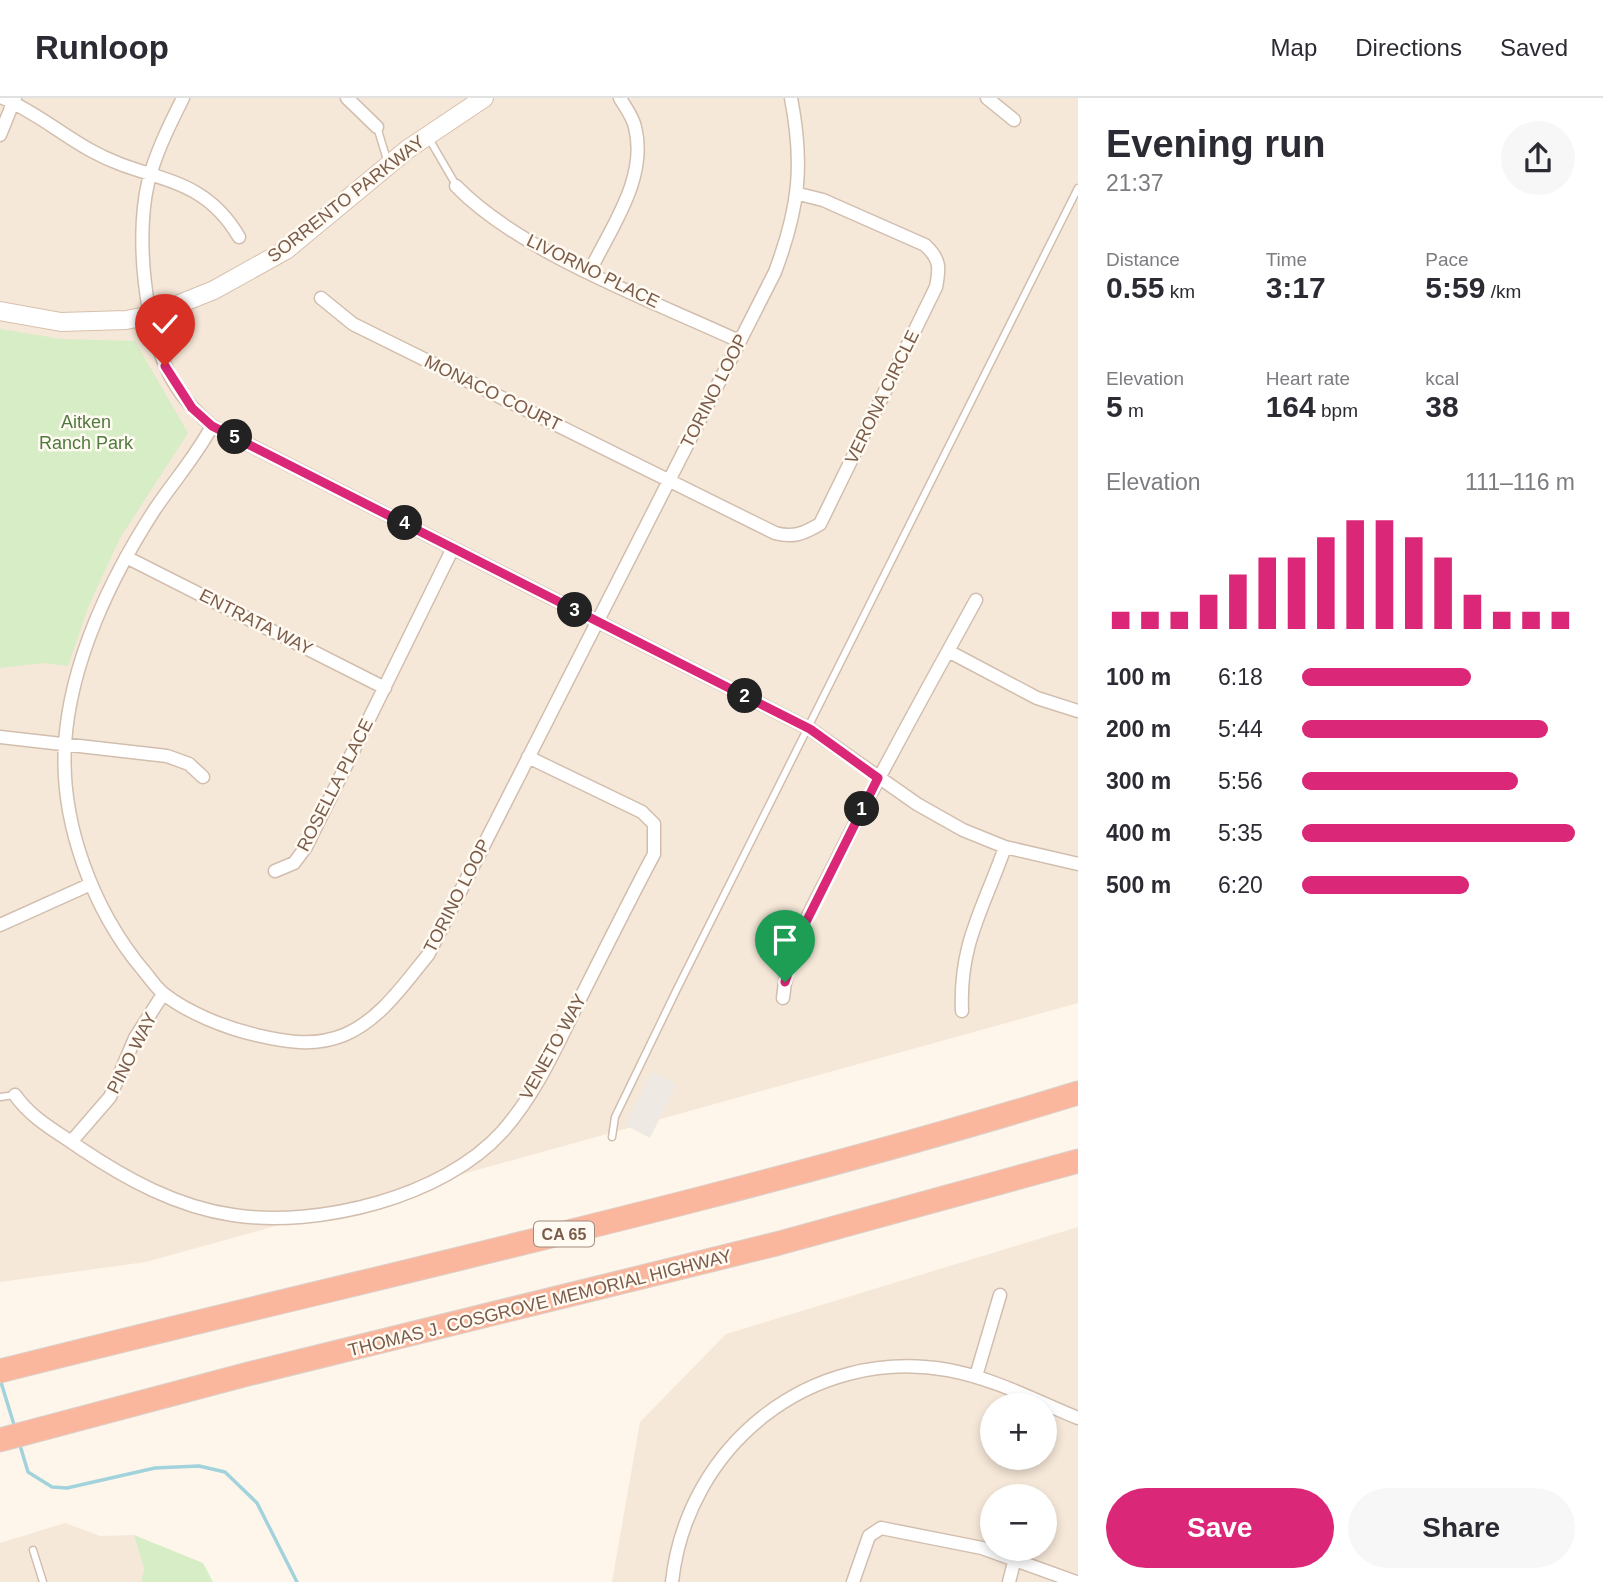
<!DOCTYPE html>
<html lang="en">
<head>
<meta charset="utf-8">
<style>
  :root { --surface:#fff; --page:#f7f7f7; --text:#2b2b33; --muted:#7c7c81; --line:#e1e1e2; --accent:#db2777 }
  body { margin:0; font-family:Arial,sans-serif; background:var(--page); color:var(--text); height:100vh; display:flex; flex-direction:column; font-size:26px; white-space:nowrap }
  * { box-sizing:border-box; margin:0 }
  p { font-size:23px; color:var(--muted) }
  .icon { flex:none; width:38px; height:38px; fill:none; stroke:currentColor; stroke-width:2; stroke-linecap:round; stroke-linejoin:round }
  .map { position:relative; flex:1; overflow:hidden }
  .drawer { display:flex; flex-direction:column; background:var(--surface); width:525px }
  .drawer>* { flex:none }
  .controls { position:absolute; left:980px; top:1295px; display:grid; gap:14px }
  .controls a { display:grid; place-items:center; width:77px; height:77px; border-radius:50%; background:var(--surface); box-shadow:0 4px 10px #0003; font-size:35px }
  .pin { position:absolute; display:grid; place-items:center; width:60px; height:60px; color:#fff; margin:-72px -30px; border-radius:50% 50% 50% 0; rotate:-45deg; box-shadow:0 0 7px #0007 }
  .pin .icon { rotate:45deg }
  .km { position:absolute; width:35px; height:35px; margin:-18px; border-radius:50%; background:#222; color:#fff; font-size:19px; line-height:35px; text-align:center }
  .round { display:grid; place-items:center; flex:none; width:74px; height:74px; border-radius:37px; background:var(--page) }
  .overview { display:flex; align-items:center; justify-content:space-between; height:119px; padding:0 28px }
  h1 { font-size:38px; font-weight:800; line-height:52px }
  .stats { display:grid; grid-template-columns:repeat(3,1fr); gap:10px; height:119px; padding:7px 28px }
  .stats div { display:grid; align-content:center }
  .stats b { font-size:30px; font-weight:800 }
  .stats small { font-size:19px; font-weight:400 }
  .stats p { font-size:19px }
  .chart { height:196px; padding:14px 28px }
  .chart p { display:flex; justify-content:space-between }
  .chart svg { width:100%; height:126px; margin-top:7px; stroke:var(--accent); stroke-width:6 }
  .cta { display:flex; gap:14px; margin-top:auto; padding:14px 28px }
  .cta a { flex:1; height:80px; border-radius:42px; background:var(--accent); color:#fff; font-size:28px; font-weight:800; line-height:80px; text-align:center }
  .cta a+a { background:var(--page); color:var(--text) }
  ul { padding:0 28px; list-style:none; font-size:23px }
  li { display:grid; grid-template-columns:112px 84px 1fr; align-items:center; height:52px }
  li i { height:18px; border-radius:9px; background:var(--accent) }
  header { display:flex; align-items:center; gap:42px; box-sizing:border-box; height:98px; padding:0 35px; background:var(--surface); border-bottom:2px solid var(--line) }
  header strong { font-size:33px }
  nav { display:flex; gap:38px; margin-inline-start:auto; font-size:24px }
  main { display:flex; flex:1; min-height:0 }
  .map>svg:first-child { display:block }
  .residential { fill:#f6e8d8; fill-rule:evenodd }
  .industrial { fill:#efe9e3 }
  .green { fill:#d6edc6 }
  .lines { fill:none; stroke-linecap:round; stroke-linejoin:round }
  .stream { stroke:#a2d3dc; stroke-width:3.5 }
  .lane-casing { stroke:#d2beae; stroke-width:9 }
  .street-casing { stroke:#d2beae; stroke-width:15 }
  .secondary-casing { stroke:#d7c0ad; stroke-width:20 }
  .highway-casing { stroke:#dad1cc; stroke-width:25 }
  .lane { stroke:#fff; stroke-width:6 }
  .street { stroke:#fff; stroke-width:12 }
  .secondary { stroke:#fff; stroke-width:18 }
  .highway { stroke:#fbb79e; stroke-width:23 }
  .route-casing { stroke:#fff; stroke-width:14 }
  .route { stroke:#db2777; stroke-width:9 }
  .labels { text-anchor:middle; stroke-width:5; stroke-linejoin:round; paint-order:stroke }
  .shield { fill:#fffaf2; stroke:#a38b7c; stroke-width:2 }
  .shield-label { font-size:16px; font-weight:bold; fill:#7b5c4a }
  .street-label { font-size:18px; fill:#7b5c4a; stroke:#fffaf2 }
  .park-label { font-size:18px; fill:#507b3e; stroke:#fffaf2 }
</style>
</head>
<body>
<header>
<strong>Runloop</strong>
<nav><a>Map</a><a>Directions</a><a>Saved</a></nav>
</header>
<main>
<div class="map">
<svg width="1078" height="1484" viewBox="0 0 1078 1484">
  <rect width="100%" height="100%" fill="#fef6ea"/>
  <!-- residential -->
  <path class="residential" d="M 0,0 L 1078,0 L 1078,905 L 146,1164 L 0,1184 Z
    M 1078,1129 L 1078,1484 L 612,1484 L 640,1324 L 726,1236 ZM 992,1307 L 1045,1307 L 1045,1360 L 992,1360 ZM 992,1398 L 1045,1398 L 1045,1451 L 992,1451 Z
    M 65,1425 L 100,1438 L 134,1437 L 144,1471 L 141,1484 L 0,1484 L 0,1445 Z"/>
  <!-- industrial -->
  <path class="industrial" d="M 652,973 L 677,986 L 650,1040 L 625,1027 Z"/>
  <!-- green -->
  <path class="green" d="M 0,231 L 61,241 L 135,243 L 188,335 L 120,440 L 89,507 L 68,568 L 43,565 L 0,570 Z
    M 134,1437 L 203,1465 L 213,1484 L 141,1484 L 144,1471 Z"/>
  <g class="lines">
    <!-- stream -->
    <path class="stream" d="M 0,1281 L 15,1330
      M 19,1344 L 28,1374 L 52,1389 L 67,1390 L 155,1370 L 199,1368 L 225,1374 L 257,1405 L 297,1484"/>
    <defs>
      <path id="lane" d="M 377,29 L 388,65
        M 428,39 L 456,87
        M 0,999 L 15,997
        M 612,1039 L 615,1019 L 677,891 L 1078,90
        M 33,1452 L 43,1484"/>
      <path id="street" d="M 3,0 C 35,14 60,35 90,52 C 148,85 201,74 239,139
        M 183,0 C 171,24 159,48 151,74 C 133,130 144,238 176,288 C 186,304 198,316 212,328 L 810,631 L 917,706 L 963,732 L 1005,749 L 1078,766
        M 347,0 L 377,29
        M 987,0 L 1014,22
        M 0,37 L 15,0
        M 456,88 C 521,155 653,203 739,243
        M 590,173 C 611,129 648,80 635,29 C 633,19 625,9 620,0
        M 321,200 L 353,226 L 775,435 C 793,440 803,436 820,426 L 936,189 C 940,169 940,161 925,147 L 823,102 L 799,96
        M 212,328 C 196,358 174,383 155,411 C 111,479 70,564 65,646 C 60,725 93,812 143,872 C 150,880 156,890 164,896 C 188,915 226,930 256,937 C 286,944 314,949 344,937 C 380,922 404,886 428,857 L 775,174 C 799,110 804,67 791,0
        M 126,459 L 385,590
        M 948,553 L 976,502
        M 0,639 L 167,658 L 189,666 L 203,679
        M 275,773 L 294,765 L 306,749 L 453,450
        M 0,827 L 91,786
        M 783,900 C 787,850 815,805 837,761 C 872,691 910,622 948,553 L 1037,600 L 1078,613
        M 962,913 C 959,845 984,810 1005,749
        M 15,997 C 32,1021 56,1033 80,1050 C 126,1081 177,1109 233,1117 C 319,1130 443,1099 502,1034 C 534,998 554,954 575,911 C 601,859 627,807 654,756 L 654,726 L 642,714 L 528,659
        M 71,1044 L 110,999 L 135,940 L 163,896
        M 976,1278 L 1000,1197
        M 672,1484 C 687,1347 811,1248 948,1272 C 993,1280 1036,1303 1078,1320
        M 853,1484 L 869,1438 L 881,1430 L 982,1450 L 1076,1484
        M 1009,1484 L 1015,1460"/>
      <path id="secondary" d="M 0,213 L 61,224 L 126,222 L 152,217 L 214,192 L 286,152 L 408,51 L 484,0"/>
      <path id="highway" d="M 0,1273 C 360,1182 723,1104 1078,995
        M 0,1342 L 248,1276 L 776,1146 L 1078,1063"/>
    </defs>
    <!-- lane casing -->
    <use href="#lane" class="lane-casing"/>
    <!-- street casing -->
    <use href="#street" class="street-casing"/>
    <!-- secondary casing -->
    <use href="#secondary" class="secondary-casing"/>
    <!-- highway casing -->
    <use href="#highway" class="highway-casing"/>
    <!-- lane -->
    <use href="#lane" class="lane"/>
    <!-- street -->
    <use href="#street" class="street"/>
    <!-- secondary -->
    <use href="#secondary" class="secondary"/>
    <!-- highway -->
    <use href="#highway" class="highway"/>
  </g>
  <g class="lines">
    <defs>
      <path id="route" d="M 165,268 L 192,310 L 212,328 L 810,631 L 878,680 L 806,824 L 785,884"/>
    </defs>
    <!-- route casing -->
    <use href="#route" class="route-casing"/>
    <!-- route -->
    <use href="#route" class="route"/>
  </g>
  <g class="labels">
    <!-- shield labels -->
    <rect class="shield" x="534" y="1123.5" width="60" height="25" rx="5"/>
    <g class="shield-label">
      <text x="564" y="1142">CA 65</text>
    </g>
    <!-- street labels -->
    <g class="street-label">
      <text transform="translate(346 101) rotate(-38)" y="6">SORRENTO PARKWAY</text>
      <text transform="translate(593 173) rotate(26)" y="6">LIVORNO PLACE</text>
      <text transform="translate(714 293) rotate(-63)" y="6">TORINO LOOP</text>
      <text transform="translate(493 295) rotate(26)" y="6">MONACO COURT</text>
      <text transform="translate(882 299) rotate(-64)" y="6">VERONA CIRCLE</text>
      <text transform="translate(256 524) rotate(27)" y="6">ENTRATA WAY</text>
      <text transform="translate(335 687) rotate(-63)" y="6">ROSELLA PLACE</text>
      <text transform="translate(457 798) rotate(-63)" y="6">TORINO LOOP</text>
      <text transform="translate(553 949) rotate(-61)" y="6">VENETO WAY</text>
      <text transform="translate(132 955) rotate(-63)" y="6">PINO WAY</text>
      <text transform="translate(540 1205) rotate(-14)" y="6">THOMAS J. COSGROVE MEMORIAL HIGHWAY</text>
    </g>
    <!-- park labels -->
    <g class="park-label">
      <text x="86" y="330">Aitken<tspan x="86" dy="21">Ranch Park</tspan></text>
    </g>
  </g>
</svg>
<div class="controls">
<a>+</a>
<a>−</a>
</div>
<div class="pin" style="left:785px;top:884px;background:#1e9e55"><svg class="icon" aria-label="arrive" viewBox="0 0 24 24"><path d="M6 21V4h12l-3 4 3 4H6"/></svg></div>
<div class="pin" style="left:165px;top:268px;background:#d93025"><svg class="icon" aria-label="check" viewBox="0 0 24 24"><path d="M5 12l5 5 9-10"/></svg></div>
<b class="km" style="left:862px;top:711px">1</b>
<b class="km" style="left:745px;top:598px">2</b>
<b class="km" style="left:575px;top:512px">3</b>
<b class="km" style="left:405px;top:425px">4</b>
<b class="km" style="left:235px;top:339px">5</b>
</div>
<section class="drawer">
<div class="overview"><div><h1>Evening run</h1><p>21:37</p></div><a class="round"><svg class="icon" aria-label="share" viewBox="0 0 24 24"><path d="M12 15V3M7 8l5-5 5 5M5 13v7h14v-7"/></svg></a></div>
<div class="stats">
<div><p>Distance</p><b>0.55<small> km</small></b></div>
<div><p>Time</p><b>3:17</b></div>
<div><p>Pace</p><b>5:59<small> /km</small></b></div>
</div>
<div class="stats">
<div><p>Elevation</p><b>5<small> m</small></b></div>
<div><p>Heart rate</p><b>164<small> bpm</small></b></div>
<div><p>kcal</p><b>38</b></div>
</div>
<div class="chart"><p><span>Elevation</span>111–116 m</p>
<svg viewBox="0 0 160 44" preserveAspectRatio="none"><path d="M5 44V38M15 44V38M25 44V38M35 44V32M45 44V25M55 44V19M65 44V19M75 44V12M85 44V6M95 44V6M105 44V12M115 44V19M125 44V32M135 44V38M145 44V38M155 44V38"/></svg>
</div>
<ul>
<li><b>100 m</b>6:18<i style="width:62%"></i></li>
<li><b>200 m</b>5:44<i style="width:90%"></i></li>
<li><b>300 m</b>5:56<i style="width:79%"></i></li>
<li><b>400 m</b>5:35<i style="width:100%"></i></li>
<li><b>500 m</b>6:20<i style="width:61%"></i></li>
</ul>
<div class="cta"><a>Save</a><a>Share</a></div>
</section>
</main>
</body>
</html>
